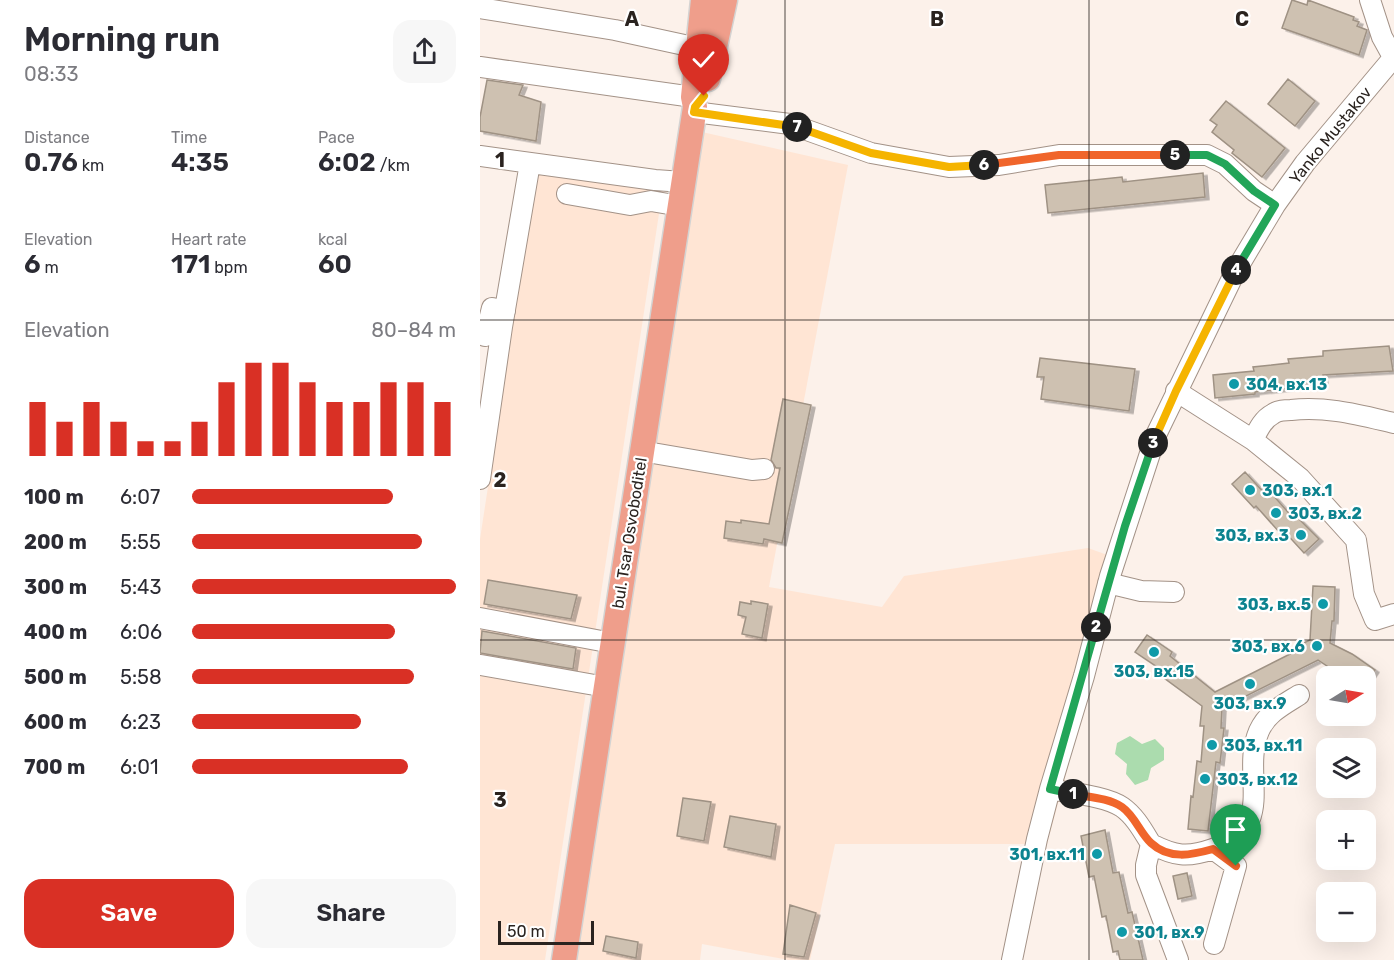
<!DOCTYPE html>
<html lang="en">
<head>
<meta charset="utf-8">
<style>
  :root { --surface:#fff; --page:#f7f7f7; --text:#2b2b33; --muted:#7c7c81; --accent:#d93025 }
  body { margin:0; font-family:Rubik,sans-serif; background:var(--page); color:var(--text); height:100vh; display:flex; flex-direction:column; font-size:22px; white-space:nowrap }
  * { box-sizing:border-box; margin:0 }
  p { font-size:20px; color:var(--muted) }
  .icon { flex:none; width:33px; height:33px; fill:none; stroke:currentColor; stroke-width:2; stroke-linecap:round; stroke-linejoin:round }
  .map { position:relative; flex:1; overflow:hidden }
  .side { display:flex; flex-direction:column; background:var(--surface); width:480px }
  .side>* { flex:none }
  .needle { width:39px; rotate:79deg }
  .tools { position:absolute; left:836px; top:666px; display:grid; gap:12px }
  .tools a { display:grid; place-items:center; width:60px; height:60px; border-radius:12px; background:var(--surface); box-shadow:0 6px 24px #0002; font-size:30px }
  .scale { position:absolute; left:18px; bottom:15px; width:96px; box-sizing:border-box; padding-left:6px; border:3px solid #2a231f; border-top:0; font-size:16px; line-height:21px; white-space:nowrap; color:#2a231f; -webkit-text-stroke:4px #fff; paint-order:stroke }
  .pin { position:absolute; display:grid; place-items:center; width:51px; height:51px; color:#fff; margin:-62px -26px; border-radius:50% 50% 50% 0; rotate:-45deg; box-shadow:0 0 6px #0007 }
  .pin .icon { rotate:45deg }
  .km { position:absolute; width:30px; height:30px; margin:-15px; border-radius:50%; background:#222; color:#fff; font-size:16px; line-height:30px; text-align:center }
  .round { display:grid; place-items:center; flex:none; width:63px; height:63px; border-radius:18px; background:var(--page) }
  .overview { display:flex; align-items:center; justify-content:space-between; height:102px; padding:0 24px }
  h1 { font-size:33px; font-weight:600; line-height:45px }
  .stats { display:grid; grid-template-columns:repeat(3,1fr); gap:9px; height:102px; padding:6px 24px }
  .stats div { display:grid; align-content:center }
  .stats b { font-size:26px; font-weight:600 }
  .stats small { font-size:16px; font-weight:400 }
  .stats p { font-size:16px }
  .chart { height:168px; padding:12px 24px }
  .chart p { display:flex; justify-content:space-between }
  .chart svg { width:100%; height:108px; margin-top:6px; stroke:var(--accent); stroke-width:6 }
  .action { display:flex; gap:12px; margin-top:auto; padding:12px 24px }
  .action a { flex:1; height:69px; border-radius:18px; background:var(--accent); color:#fff; font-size:24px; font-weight:600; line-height:69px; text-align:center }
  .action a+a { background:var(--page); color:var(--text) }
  ul { padding:0 24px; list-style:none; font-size:20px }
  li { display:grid; grid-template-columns:96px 72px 1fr; align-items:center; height:45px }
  li i { height:15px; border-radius:8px; background:var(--accent) }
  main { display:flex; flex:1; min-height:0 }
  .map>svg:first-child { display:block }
  .built { fill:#ffe5d4 }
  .green { fill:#abdcae }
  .building { fill:#cec1b1; stroke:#9f9284; stroke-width:1.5; filter:url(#shadow) }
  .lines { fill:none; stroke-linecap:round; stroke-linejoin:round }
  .minor-casing { stroke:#a39287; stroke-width:22 }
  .major-casing { stroke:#d4d3d2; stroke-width:27 }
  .minor { stroke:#fff; stroke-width:20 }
  .major { stroke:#ef9e8b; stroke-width:24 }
  .split-1-casing { stroke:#fff; stroke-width:12 }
  .split-2-casing { stroke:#fff; stroke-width:12 }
  .split-3-casing { stroke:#fff; stroke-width:12 }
  .split-4-casing { stroke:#fff; stroke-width:12 }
  .split-5-casing { stroke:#fff; stroke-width:12 }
  .split-6-casing { stroke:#fff; stroke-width:12 }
  .split-7-casing { stroke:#fff; stroke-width:12 }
  .split-8-casing { stroke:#fff; stroke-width:12 }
  .split-1 { stroke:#f0652b; stroke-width:8 }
  .split-2 { stroke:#22a559; stroke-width:8 }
  .split-3 { stroke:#22a559; stroke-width:8 }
  .split-4 { stroke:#f5b400; stroke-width:8 }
  .split-5 { stroke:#22a559; stroke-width:8 }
  .split-6 { stroke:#f0652b; stroke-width:8 }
  .split-7 { stroke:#f5b400; stroke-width:8 }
  .split-8 { stroke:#f5b400; stroke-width:8 }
  .grid { fill:none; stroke:#2a231f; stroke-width:1.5; stroke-opacity:0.55 }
  .culture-dot { fill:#0f9aa8; stroke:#fff; stroke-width:2 }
  .labels { text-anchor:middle; stroke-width:4.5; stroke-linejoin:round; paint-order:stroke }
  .street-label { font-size:16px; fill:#2a231f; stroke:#fff }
  .culture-label { font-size:16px; font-weight:bold; fill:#0d838f; stroke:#fff; text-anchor:start }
  .grid-label { font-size:20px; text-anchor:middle; font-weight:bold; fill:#2a231f; stroke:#fff; stroke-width:4.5; stroke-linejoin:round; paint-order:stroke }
</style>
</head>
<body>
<main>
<section class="side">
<div class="overview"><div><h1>Morning run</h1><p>08:33</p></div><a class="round"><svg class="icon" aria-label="share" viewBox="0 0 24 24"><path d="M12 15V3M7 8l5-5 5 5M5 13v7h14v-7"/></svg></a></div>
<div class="stats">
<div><p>Distance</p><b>0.76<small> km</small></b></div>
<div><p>Time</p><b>4:35</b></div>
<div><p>Pace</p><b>6:02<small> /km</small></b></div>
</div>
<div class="stats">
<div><p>Elevation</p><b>6<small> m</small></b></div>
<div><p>Heart rate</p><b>171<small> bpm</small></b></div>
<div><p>kcal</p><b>60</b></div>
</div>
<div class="chart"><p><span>Elevation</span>80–84 m</p>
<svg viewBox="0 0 160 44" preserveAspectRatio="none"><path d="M5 44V22M15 44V30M25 44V22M35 44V30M45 44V38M55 44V38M65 44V30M75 44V14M85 44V6M95 44V6M105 44V14M115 44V22M125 44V22M135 44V14M145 44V14M155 44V22"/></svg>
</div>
<ul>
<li><b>100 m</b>6:07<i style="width:76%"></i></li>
<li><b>200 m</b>5:55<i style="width:87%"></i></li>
<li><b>300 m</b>5:43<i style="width:100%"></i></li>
<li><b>400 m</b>6:06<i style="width:77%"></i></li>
<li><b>500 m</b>5:58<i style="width:84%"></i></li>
<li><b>600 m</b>6:23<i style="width:64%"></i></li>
<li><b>700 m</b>6:01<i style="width:82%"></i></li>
</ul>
<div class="action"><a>Save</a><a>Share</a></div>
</section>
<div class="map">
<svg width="914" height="960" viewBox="0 0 914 960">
  <defs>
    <filter id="shadow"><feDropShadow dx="4" dy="2.5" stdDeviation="0" flood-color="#0004"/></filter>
  </defs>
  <rect width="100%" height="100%" fill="#fcf1ea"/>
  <!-- built -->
  <path class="built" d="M 222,132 L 368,165 L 289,587 L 402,607 L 424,576 L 608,548 L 644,561 L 567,844 L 355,844 L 330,960 L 309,960 L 222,944 L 220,960 L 97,960 Z
    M 58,161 L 184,181 L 65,960 L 0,960 L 0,539 Z"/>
  <!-- green -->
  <path class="green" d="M 650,736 L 662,744 L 675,739 L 684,748 L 684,760 L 671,768 L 668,780 L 655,785 L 646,774 L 647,764 L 635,754 L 637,743 Z"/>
  <!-- building -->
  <path class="building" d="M 812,0 L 827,5 L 828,0 L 874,17 L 873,20 L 879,22 L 877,26 L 887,30 L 879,55 L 802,28 Z
    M 808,79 L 835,101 L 815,126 L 788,104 Z
    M 7,80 L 43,85 L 39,95 L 61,102 L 56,141 L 0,131 L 0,117 Z
    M 746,101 L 805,148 L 782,177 L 752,153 L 754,150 L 732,132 L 737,125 L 730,120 Z
    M 723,173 L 725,197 L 568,213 L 565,185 L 642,177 L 643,182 Z
    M 909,346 L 913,371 L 843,375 L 844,381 L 810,384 L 811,388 L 775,392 L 775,394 L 735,398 L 733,375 L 774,371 L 773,367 L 809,363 L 808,359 L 843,356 L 843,351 Z
    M 560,358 L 655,369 L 649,411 L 561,399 L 564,377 L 557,377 Z
    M 303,399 L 331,405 L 302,543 L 284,539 L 283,544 L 244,538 L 246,521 L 261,523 L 261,520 L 289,524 L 300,468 L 296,468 L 291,460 Z
    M 765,472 L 788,497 L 792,494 L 815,520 L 818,518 L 839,539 L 824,553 L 803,530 L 800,533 L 776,506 L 774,508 L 752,484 Z
    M 8,580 L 97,595 L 91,619 L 4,604 Z
    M 833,586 L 855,587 L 854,621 L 852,621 L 850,643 L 872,654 L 895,670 L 891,676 L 862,676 L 838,660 L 742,708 L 741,728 L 744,728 L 740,763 L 736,762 L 728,831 L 708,829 L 711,796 L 713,797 L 717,761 L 721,762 L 724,726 L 720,726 L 722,706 L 680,675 L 683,671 L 655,652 L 667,635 L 692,652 L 690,656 L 735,692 L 814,652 L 813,648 L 830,640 Z
    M 271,601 L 288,604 L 282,638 L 262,634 L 266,617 L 258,615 L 260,602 L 271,604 Z
    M 2,631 L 96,648 L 93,669 L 0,653 Z
    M 203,798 L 231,802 L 224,841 L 197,836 Z
    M 250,816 L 296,824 L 291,857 L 244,847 Z
    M 625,830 L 633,873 L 639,872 L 648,913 L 652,912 L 663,960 L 640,960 L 638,951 L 633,952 L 626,916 L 622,917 L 614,876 L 609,877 L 601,836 Z
    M 707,873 L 712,896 L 698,899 L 693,876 Z
    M 310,905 L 336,913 L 324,957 L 303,954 Z
    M 126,936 L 158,942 L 156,958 L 123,951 Z"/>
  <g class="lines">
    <defs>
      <path id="minor" d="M 890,0 L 902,37 L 913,57
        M 0,8 L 135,30 L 218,48
        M 0,67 L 213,97
        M 214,112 L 310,124 L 391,153 L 469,167 L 519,165 L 579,155 L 727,155 L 745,164 L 774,191 L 795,205
        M 0,156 L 175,180 L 203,182
        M 87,194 L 150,205 L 171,201 L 200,206
        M 0,334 L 5,336 L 12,308 L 25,311
        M 696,391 L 773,440 L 820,478 L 876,540 L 884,594 L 895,620 L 914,614
        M 773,440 C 778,430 783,419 793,414 C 798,410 805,410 811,410 C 847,406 879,415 914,423
        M 161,451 L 272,470 L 284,469
        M 0,479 L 22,327 L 50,163
        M 628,583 L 661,591 L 694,592
        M 0,618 L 132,643
        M 1,665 L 126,687
        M 570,789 C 590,793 626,796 642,807 C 655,816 663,831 671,844 L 666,865 L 666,875 L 698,960
        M 671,844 C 695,856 707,858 733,849 C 799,827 760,775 779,731 C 787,713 803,705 819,695
        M 733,849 L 756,866 L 734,944
        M 532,960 L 557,839 L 570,789 L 604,676 L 630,576 L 676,435 L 755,272 L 795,205 L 825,163 L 914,57"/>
      <path id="major" d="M 228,79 L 245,0
        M 84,960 L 215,107 L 213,97 L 223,0"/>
    </defs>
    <!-- minor casing -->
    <use href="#minor" class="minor-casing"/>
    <!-- major casing -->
    <use href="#major" class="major-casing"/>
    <!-- minor -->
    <use href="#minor" class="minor"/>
    <!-- major -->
    <use href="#major" class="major"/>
  </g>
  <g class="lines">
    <defs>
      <path id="split-1" d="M 593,794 C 608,797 629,798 642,807 C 655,816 660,833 671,843 C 689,860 712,855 733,849 L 756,866"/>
      <path id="split-2" d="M 593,794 L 570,789 L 616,627"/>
      <path id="split-3" d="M 616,627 L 645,526 L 673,443"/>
      <path id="split-4" d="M 673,443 L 696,391 L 756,270"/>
      <path id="split-5" d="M 695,155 L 727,155 L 745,164 L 774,191 L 795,205 L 756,270"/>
      <path id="split-6" d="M 504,165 L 579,155 L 695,155"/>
      <path id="split-7" d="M 317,127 L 391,153 L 469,167 L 504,165"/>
      <path id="split-8" d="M 224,96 L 215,107 L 214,112 L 317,127"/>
    </defs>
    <!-- split-1 casing -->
    <use href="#split-1" class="split-1-casing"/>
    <!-- split-2 casing -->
    <use href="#split-2" class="split-2-casing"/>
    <!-- split-3 casing -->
    <use href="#split-3" class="split-3-casing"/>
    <!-- split-4 casing -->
    <use href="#split-4" class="split-4-casing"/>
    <!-- split-5 casing -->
    <use href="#split-5" class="split-5-casing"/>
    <!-- split-6 casing -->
    <use href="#split-6" class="split-6-casing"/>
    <!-- split-7 casing -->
    <use href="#split-7" class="split-7-casing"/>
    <!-- split-8 casing -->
    <use href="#split-8" class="split-8-casing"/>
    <!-- split-1 -->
    <use href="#split-1" class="split-1"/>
    <!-- split-2 -->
    <use href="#split-2" class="split-2"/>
    <!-- split-3 -->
    <use href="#split-3" class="split-3"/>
    <!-- split-4 -->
    <use href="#split-4" class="split-4"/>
    <!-- split-5 -->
    <use href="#split-5" class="split-5"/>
    <!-- split-6 -->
    <use href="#split-6" class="split-6"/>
    <!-- split-7 -->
    <use href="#split-7" class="split-7"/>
    <!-- split-8 -->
    <use href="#split-8" class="split-8"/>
  </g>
  <!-- grid -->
  <path class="grid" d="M 305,0 L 305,960M 609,0 L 609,960M 0,320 L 914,320M 0,640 L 914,640"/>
  <!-- markers -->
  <g class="culture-dot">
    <circle cx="754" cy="384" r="6"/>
    <circle cx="770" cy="490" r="6"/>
    <circle cx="796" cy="513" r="6"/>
    <circle cx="821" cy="535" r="6"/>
    <circle cx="843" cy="604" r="6"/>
    <circle cx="837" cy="646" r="6"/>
    <circle cx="674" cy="652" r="6"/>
    <circle cx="770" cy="684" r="6"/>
    <circle cx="732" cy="745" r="6"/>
    <circle cx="725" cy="779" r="6"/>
    <circle cx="617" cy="854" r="6"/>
    <circle cx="642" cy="932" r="6"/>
  </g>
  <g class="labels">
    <!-- street labels -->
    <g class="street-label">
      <text transform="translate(850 135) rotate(-51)" y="6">Yanko Mustakov</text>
      <text transform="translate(149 533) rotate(-81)" y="6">bul. Tsar Osvoboditel</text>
    </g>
    <!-- culture labels -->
    <g class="culture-label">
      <text x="766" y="390">304, вх.13</text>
      <text x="782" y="496">303, вх.1</text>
      <text x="808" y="519">303, вх.2</text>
      <text x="809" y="541" text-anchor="end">303, вх.3</text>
      <text x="831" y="610" text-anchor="end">303, вх.5</text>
      <text x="825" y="652" text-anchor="end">303, вх.6</text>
      <text x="674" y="677" text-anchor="middle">303, вх.15</text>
      <text x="770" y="709" text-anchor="middle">303, вх.9</text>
      <text x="744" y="751">303, вх.11</text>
      <text x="737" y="785">303, вх.12</text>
      <text x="605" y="860" text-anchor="end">301, вх.11</text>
      <text x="654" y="938">301, вх.9</text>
    </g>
  </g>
  <g class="grid-label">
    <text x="152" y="26">A</text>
    <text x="457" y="26">B</text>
    <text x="762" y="26">C</text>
    <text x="20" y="167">1</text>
    <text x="20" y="487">2</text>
    <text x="20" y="807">3</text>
  </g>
</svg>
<div class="tools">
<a><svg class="needle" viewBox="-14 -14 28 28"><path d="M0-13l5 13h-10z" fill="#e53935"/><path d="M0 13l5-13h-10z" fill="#7c7c81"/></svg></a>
<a><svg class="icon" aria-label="layers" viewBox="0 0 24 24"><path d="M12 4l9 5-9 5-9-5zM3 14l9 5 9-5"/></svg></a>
<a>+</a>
<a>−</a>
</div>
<div class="scale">50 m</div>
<div class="pin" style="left:756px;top:866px;background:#1e9e55"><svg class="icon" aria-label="arrive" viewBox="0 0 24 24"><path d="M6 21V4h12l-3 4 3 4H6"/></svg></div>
<div class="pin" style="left:224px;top:96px;background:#d93025"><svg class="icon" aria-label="check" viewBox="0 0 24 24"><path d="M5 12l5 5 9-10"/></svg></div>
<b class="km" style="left:593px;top:794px">1</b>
<b class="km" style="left:616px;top:627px">2</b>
<b class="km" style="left:673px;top:443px">3</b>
<b class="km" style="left:756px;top:270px">4</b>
<b class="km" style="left:695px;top:155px">5</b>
<b class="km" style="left:504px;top:165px">6</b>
<b class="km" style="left:317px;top:127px">7</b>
</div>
</main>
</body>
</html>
